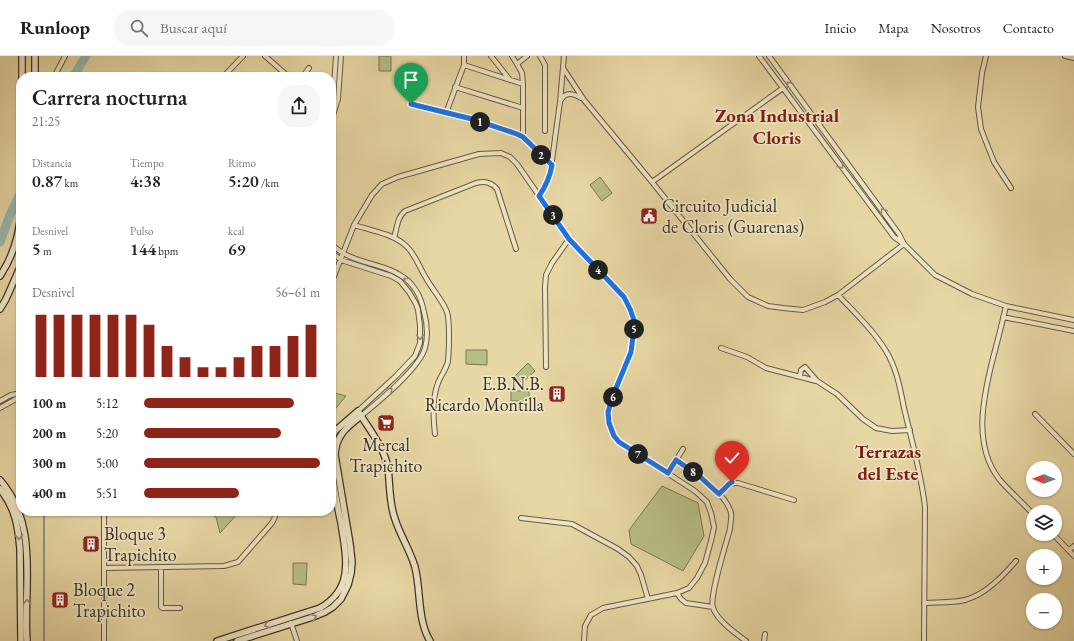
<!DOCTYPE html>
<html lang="es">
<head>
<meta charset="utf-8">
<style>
  :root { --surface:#fff; --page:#f6f6f6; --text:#222; --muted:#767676; --line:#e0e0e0; --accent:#8f2418 }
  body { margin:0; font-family:"EB Garamond",serif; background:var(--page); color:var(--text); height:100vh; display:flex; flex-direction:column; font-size:15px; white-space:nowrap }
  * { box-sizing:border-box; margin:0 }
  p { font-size:13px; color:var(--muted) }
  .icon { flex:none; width:22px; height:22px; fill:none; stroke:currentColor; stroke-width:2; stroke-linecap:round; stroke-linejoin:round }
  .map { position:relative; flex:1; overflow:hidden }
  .sheet { position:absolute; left:16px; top:16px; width:320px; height:444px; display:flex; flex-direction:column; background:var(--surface); border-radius:16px; box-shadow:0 1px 3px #0004 }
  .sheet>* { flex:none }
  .needle { width:26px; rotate:271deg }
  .tools { position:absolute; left:1026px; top:405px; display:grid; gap:8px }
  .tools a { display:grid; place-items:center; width:36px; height:36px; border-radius:50%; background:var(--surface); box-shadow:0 1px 3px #0004; font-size:20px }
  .pin { position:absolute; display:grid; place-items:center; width:34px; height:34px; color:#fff; margin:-41px -17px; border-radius:50% 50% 50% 0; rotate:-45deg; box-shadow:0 0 4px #0007 }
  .pin .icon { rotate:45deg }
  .km { position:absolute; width:20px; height:20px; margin:-10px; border-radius:50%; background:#222; color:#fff; font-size:11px; line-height:20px; text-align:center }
  .round { display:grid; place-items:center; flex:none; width:42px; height:42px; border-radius:16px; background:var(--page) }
  .summary { display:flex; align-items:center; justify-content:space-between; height:68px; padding:0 16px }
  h1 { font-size:22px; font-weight:600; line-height:30px }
  .metrics { display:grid; grid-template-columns:repeat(3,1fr); gap:6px; height:68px; padding:4px 16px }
  .metrics div { display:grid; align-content:center }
  .metrics b { font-size:17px; font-weight:600 }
  .metrics small { font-size:11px; font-weight:400 }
  .metrics p { font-size:11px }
  .chart { height:112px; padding:8px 16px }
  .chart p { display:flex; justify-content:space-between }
  .chart svg { width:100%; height:72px; margin-top:4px; stroke:var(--accent); stroke-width:6 }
  ul { padding:0 16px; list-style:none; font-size:13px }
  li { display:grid; grid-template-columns:64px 48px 1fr; align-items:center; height:30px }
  li i { height:10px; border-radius:5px; background:var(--accent) }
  header { display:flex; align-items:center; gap:24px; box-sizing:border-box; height:56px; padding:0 20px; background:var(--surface); border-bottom:1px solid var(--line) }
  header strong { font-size:19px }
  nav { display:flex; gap:22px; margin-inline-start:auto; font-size:14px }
  .search { width:280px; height:36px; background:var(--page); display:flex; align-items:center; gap:10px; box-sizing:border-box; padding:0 14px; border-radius:16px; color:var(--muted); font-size:15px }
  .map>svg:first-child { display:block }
  .green { fill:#b7be84; stroke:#787856 }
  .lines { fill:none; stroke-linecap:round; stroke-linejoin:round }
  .stream { stroke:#728277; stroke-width:1.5 }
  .river { stroke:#98b8ad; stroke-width:9 }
  .street-casing { stroke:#655a46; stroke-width:6 }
  .secondary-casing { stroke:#3a3127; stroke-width:8 }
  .street { stroke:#efe5c4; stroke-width:4 }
  .secondary { stroke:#efe5c4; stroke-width:5.5 }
  .oneway { stroke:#948b76 }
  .route-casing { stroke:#fff; stroke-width:8 }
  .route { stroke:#1a73e8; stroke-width:5 }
  .labels { text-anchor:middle; stroke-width:3.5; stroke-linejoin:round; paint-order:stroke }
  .poi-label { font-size:18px; fill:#3a3127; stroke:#efe5c4; text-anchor:start }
  .neighbourhood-label { font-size:19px; font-weight:bold; fill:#7a1f14; stroke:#efe5c4 }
</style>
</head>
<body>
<header>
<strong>Runloop</strong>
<div class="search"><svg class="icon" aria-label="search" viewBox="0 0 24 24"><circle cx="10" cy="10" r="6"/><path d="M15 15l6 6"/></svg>Buscar aquí</div>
<nav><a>Inicio</a><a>Mapa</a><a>Nosotros</a><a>Contacto</a></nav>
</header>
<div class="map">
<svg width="1074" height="585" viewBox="0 0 1074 585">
  <rect width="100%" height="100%" fill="#e7d7a4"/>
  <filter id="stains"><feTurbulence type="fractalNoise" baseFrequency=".005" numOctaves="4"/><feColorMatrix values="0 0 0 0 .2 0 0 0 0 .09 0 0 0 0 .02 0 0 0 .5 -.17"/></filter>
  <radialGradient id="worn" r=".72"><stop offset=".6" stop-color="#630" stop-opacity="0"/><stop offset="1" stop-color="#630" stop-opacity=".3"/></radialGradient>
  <!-- green -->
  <path class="green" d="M 379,0 L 391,0 L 391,15 L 379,15 Z
    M 600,121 L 612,137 L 602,145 L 590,129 Z
    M 466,294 L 487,294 L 487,309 L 466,308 Z
    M 528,307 L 535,315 L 522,327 L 515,320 Z
    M 511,335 L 529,335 L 529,345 L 511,345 Z
    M 331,336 L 346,340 L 336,352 L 331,360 Z
    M 662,430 L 698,447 L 704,480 L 683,515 L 631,488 L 629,474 Z
    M 212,455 L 239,455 L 239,456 L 220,477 L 216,461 L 210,458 Z
    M 293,507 L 307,507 L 306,529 L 293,528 Z"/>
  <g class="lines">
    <!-- stream -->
    <path class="stream" d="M 44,585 L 44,455"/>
    <!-- river -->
    <path class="river" d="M 73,21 L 86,0
      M 0,186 L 10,159 L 21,136"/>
    <defs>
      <path id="street" d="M 265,0 L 289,21
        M 491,0 L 510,24
        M 512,0 L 517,8 L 522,17 L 523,28 L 523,81
        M 540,0 L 545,9 L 545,75
        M 759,0 L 894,181 L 904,188 L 935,219 L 972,238 L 1006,250 L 1074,264
        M 769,0 L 899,178 L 904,188
        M 986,0 L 982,17 L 978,51 L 981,73 L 994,106 L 1011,132
        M 1065,0 L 1074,2
        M 517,8 L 527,0
        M 464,9 L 523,28
        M 563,12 L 584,44 L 652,126 L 730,223 L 748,241 L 768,250 L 783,252 L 803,254 L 825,246 L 838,239 L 904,188
        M 54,21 L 65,0
        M 223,21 L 243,0
        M 302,21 L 309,12
        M 455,31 L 523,52
        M 561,44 C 566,35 574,38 581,42
        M 411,48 L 472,63 L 517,78 L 523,81 L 552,109
        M 331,49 L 334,30 L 336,0
        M 446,57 L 464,9 L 464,0
        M 331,66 L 338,43 L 341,0
        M 652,126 L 783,32
        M 539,140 L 546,129 L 550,119 L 560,46 L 564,0
        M 354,169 C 370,174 393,178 405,189 C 415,197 419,211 426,222 C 432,233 443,245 447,256 C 450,265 449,295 448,305 C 446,314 441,319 438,327 C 432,343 433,362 435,378
        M 394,182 C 397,173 397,161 405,155 L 476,127 C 485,125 491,126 497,133 L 516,193
        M 331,188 C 335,191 339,195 343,197 C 361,208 383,208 400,219 C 414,227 421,240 424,256 C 427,267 428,281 425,292 C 419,313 378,346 361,360
        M 331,196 L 341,204 L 391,220 L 400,225 L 409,236 L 416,248 L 418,254 L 420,270 L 420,287 L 415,300 L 396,320 L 358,355
        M 331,228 L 354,169 L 372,139 L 382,128 L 398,121 L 479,98 L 501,97 L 510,101 L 517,108 L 569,183 L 624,241 L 630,253 L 634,264 L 633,280 L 631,296 L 612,342 L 609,356 L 609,367 L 614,380 L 619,386 L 695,435 L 707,446 L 711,457 L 714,471 L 711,485 L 705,507 L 697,522 L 689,532 L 677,537 L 603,552 L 591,559 L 585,570 L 584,585
        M 838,239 C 855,257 873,274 886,295 C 897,313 900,332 904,352 C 912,386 921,417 925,451 L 924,585
        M 1006,250 C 1002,268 997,287 992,306 C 983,343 973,389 999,423 C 1008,434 1023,447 1033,458
        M 1003,261 L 1074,275
        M 721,292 L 747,301 L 766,312 L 816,325
        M 546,311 L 545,231 L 546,219 L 552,207 L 569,183
        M 800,320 L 801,314 L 805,311 L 817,325 L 837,338 L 863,363 L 876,372 L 892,375 L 910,374
        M 0,345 L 11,339 L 21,337
        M 0,352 L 16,343 L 21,342
        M 1035,358 L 1074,398
        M 676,404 C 693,416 726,436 731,457 C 732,463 730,468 730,473 C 726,488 709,540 713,552 C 718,565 735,577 746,585
        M 668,417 L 683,393
        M 719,438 C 725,431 729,426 738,427 L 794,444
        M 159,457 L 159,455
        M 521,462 L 572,468 L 618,493 L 629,501 L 637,510 L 641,519 L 648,543
        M 1053,478 L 1074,500
        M 1069,494 L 1074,490
        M 104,512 L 224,510 L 238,506 L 272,467 L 275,461 L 274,455
        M 161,512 L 161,551 L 162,552 L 180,552
        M 677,537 L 681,543 L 686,547 L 713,551
        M 924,547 C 937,546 952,547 965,544 C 986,538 1002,521 1016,505
        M 291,567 L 297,585
        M 104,585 L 104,455
        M 764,585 L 765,578"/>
      <path id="secondary" d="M 22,0 L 22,21
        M 35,21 L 35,0
        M 0,220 C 14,199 20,177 21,153
        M 0,253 L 6,243 L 21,209
        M 331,383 L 335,375 L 358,355 C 369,373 384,391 388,412 C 390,428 389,447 395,463 C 400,479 410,494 415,511 C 421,534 417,563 430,585
        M 0,424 C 40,470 23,530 27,585
        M 0,433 C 15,452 18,469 20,493 L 21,585
        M 217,585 L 320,552 C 355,532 346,501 341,467 C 337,449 334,431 331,412
        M 237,585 L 313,561 L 325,556 L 333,551 L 341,543 L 348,529 L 351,517 L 352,506 L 350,488 L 335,399 C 336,379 346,372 361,360"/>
    </defs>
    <!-- street casing -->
    <use href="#street" class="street-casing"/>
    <!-- secondary casing -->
    <use href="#secondary" class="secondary-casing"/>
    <!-- street -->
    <use href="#street" class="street"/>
    <!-- secondary -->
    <use href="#secondary" class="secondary"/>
  </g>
  <!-- one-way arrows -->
  <defs><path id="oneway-chevron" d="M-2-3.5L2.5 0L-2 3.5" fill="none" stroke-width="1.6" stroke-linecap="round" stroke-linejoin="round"/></defs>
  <g class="oneway">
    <use href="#oneway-chevron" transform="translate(789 28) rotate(-126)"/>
    <use href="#oneway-chevron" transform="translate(841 110) rotate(54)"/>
    <use href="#oneway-chevron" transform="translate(883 155) rotate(-126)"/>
    <use href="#oneway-chevron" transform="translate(406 224) rotate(-141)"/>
    <use href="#oneway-chevron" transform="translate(420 281) rotate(91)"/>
    <use href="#oneway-chevron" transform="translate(390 334) rotate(-44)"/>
    <use href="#oneway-chevron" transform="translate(19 481) rotate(84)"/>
    <use href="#oneway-chevron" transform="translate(27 546) rotate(-90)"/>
    <use href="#oneway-chevron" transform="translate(314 561) rotate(-21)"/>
    <use href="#oneway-chevron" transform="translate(267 569) rotate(163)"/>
  </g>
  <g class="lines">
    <defs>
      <path id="route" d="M 411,48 L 472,63 L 517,78 L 523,81 L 552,109 C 550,121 546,130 539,140 L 569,183 L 624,241 L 630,253 L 634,264 L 633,280 L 631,296 L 612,342 L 608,356 L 609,367 L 614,380 L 619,386 L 668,417 L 676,404 L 698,419 L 719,438 L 729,428 L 732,426"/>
    </defs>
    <!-- route casing -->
    <use href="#route" class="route-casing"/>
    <!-- route -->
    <use href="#route" class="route"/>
  </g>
  <!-- icons -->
  <defs>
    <symbol id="civic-square" viewBox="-11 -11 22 22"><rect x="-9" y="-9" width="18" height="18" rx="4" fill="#8f2418" stroke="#efe5c4"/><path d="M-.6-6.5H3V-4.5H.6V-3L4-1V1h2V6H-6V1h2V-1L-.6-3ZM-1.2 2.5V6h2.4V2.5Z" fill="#fff"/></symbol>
    <symbol id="building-square" viewBox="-11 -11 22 22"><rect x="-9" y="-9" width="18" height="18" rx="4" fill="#8f2418" stroke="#efe5c4"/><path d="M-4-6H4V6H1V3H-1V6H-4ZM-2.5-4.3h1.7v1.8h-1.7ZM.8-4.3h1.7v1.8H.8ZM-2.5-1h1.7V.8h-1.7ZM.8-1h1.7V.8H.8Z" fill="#fff"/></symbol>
    <symbol id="supermarket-square" viewBox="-11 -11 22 22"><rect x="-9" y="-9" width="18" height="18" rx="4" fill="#8f2418" stroke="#efe5c4"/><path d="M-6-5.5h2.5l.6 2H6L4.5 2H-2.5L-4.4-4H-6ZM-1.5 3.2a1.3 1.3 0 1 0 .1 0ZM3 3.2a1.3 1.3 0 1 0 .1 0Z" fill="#fff"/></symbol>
  </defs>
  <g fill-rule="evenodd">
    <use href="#civic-square" x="639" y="150" width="20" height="20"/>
    <use href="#building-square" x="547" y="328" width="20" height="20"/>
    <use href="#supermarket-square" x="376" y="357" width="20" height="20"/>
    <use href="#building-square" x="81" y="478" width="20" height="20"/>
    <use href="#building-square" x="50" y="534" width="20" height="20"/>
  </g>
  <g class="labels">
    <!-- poi labels -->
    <g class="poi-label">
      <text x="662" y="156">Circuito Judicial<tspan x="662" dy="21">de Cloris (Guarenas)</tspan></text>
      <text x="544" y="334" text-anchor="end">E.B.N.B.<tspan x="544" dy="21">Ricardo Montilla</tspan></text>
      <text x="386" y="395" text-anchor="middle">Mercal<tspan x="386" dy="21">Trapichito</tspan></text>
      <text x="104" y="484">Bloque 3<tspan x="104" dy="21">Trapichito</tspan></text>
      <text x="73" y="540">Bloque 2<tspan x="73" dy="21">Trapichito</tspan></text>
    </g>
    <!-- neighbourhood labels -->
    <g class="neighbourhood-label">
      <text x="777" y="66">Zona Industrial<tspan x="777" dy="22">Cloris</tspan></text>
      <text x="888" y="402">Terrazas<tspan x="888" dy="22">del Este</tspan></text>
    </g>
  </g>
  <rect width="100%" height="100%" filter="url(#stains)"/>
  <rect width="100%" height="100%" fill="url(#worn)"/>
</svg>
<div class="tools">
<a><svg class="needle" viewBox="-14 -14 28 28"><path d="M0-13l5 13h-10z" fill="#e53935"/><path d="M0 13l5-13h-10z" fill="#767676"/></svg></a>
<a><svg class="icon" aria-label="layers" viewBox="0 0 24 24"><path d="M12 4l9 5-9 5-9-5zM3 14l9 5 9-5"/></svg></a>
<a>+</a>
<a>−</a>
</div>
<div class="pin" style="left:411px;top:48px;background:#1e9e55"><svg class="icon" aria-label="arrive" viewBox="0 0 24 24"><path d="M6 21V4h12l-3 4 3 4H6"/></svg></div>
<div class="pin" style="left:732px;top:426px;background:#d93025"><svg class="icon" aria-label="check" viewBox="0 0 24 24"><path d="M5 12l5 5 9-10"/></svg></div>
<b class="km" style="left:480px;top:66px">1</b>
<b class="km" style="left:541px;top:99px">2</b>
<b class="km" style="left:553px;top:159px">3</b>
<b class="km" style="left:598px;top:214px">4</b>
<b class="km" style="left:634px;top:273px">5</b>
<b class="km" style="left:613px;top:341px">6</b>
<b class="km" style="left:638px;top:398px">7</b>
<b class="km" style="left:693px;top:416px">8</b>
<section class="sheet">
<div class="summary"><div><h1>Carrera nocturna</h1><p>21:25</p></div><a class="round"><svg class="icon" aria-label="share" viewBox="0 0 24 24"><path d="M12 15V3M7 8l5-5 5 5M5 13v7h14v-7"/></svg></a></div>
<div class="metrics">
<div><p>Distancia</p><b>0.87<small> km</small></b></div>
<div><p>Tiempo</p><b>4:38</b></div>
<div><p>Ritmo</p><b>5:20<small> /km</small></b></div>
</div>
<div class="metrics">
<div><p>Desnivel</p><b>5<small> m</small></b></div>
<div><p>Pulso</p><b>144<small> bpm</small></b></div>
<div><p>kcal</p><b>69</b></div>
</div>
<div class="chart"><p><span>Desnivel</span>56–61 m</p>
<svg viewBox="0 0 160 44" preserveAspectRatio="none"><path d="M5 44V6M15 44V6M25 44V6M35 44V6M45 44V6M55 44V6M65 44V12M75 44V25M85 44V32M95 44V38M105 44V38M115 44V32M125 44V25M135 44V25M145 44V19M155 44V12"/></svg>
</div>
<ul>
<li><b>100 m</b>5:12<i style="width:85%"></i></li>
<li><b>200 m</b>5:20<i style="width:78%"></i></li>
<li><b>300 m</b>5:00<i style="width:100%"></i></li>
<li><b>400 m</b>5:51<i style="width:54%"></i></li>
</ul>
</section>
</div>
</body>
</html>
